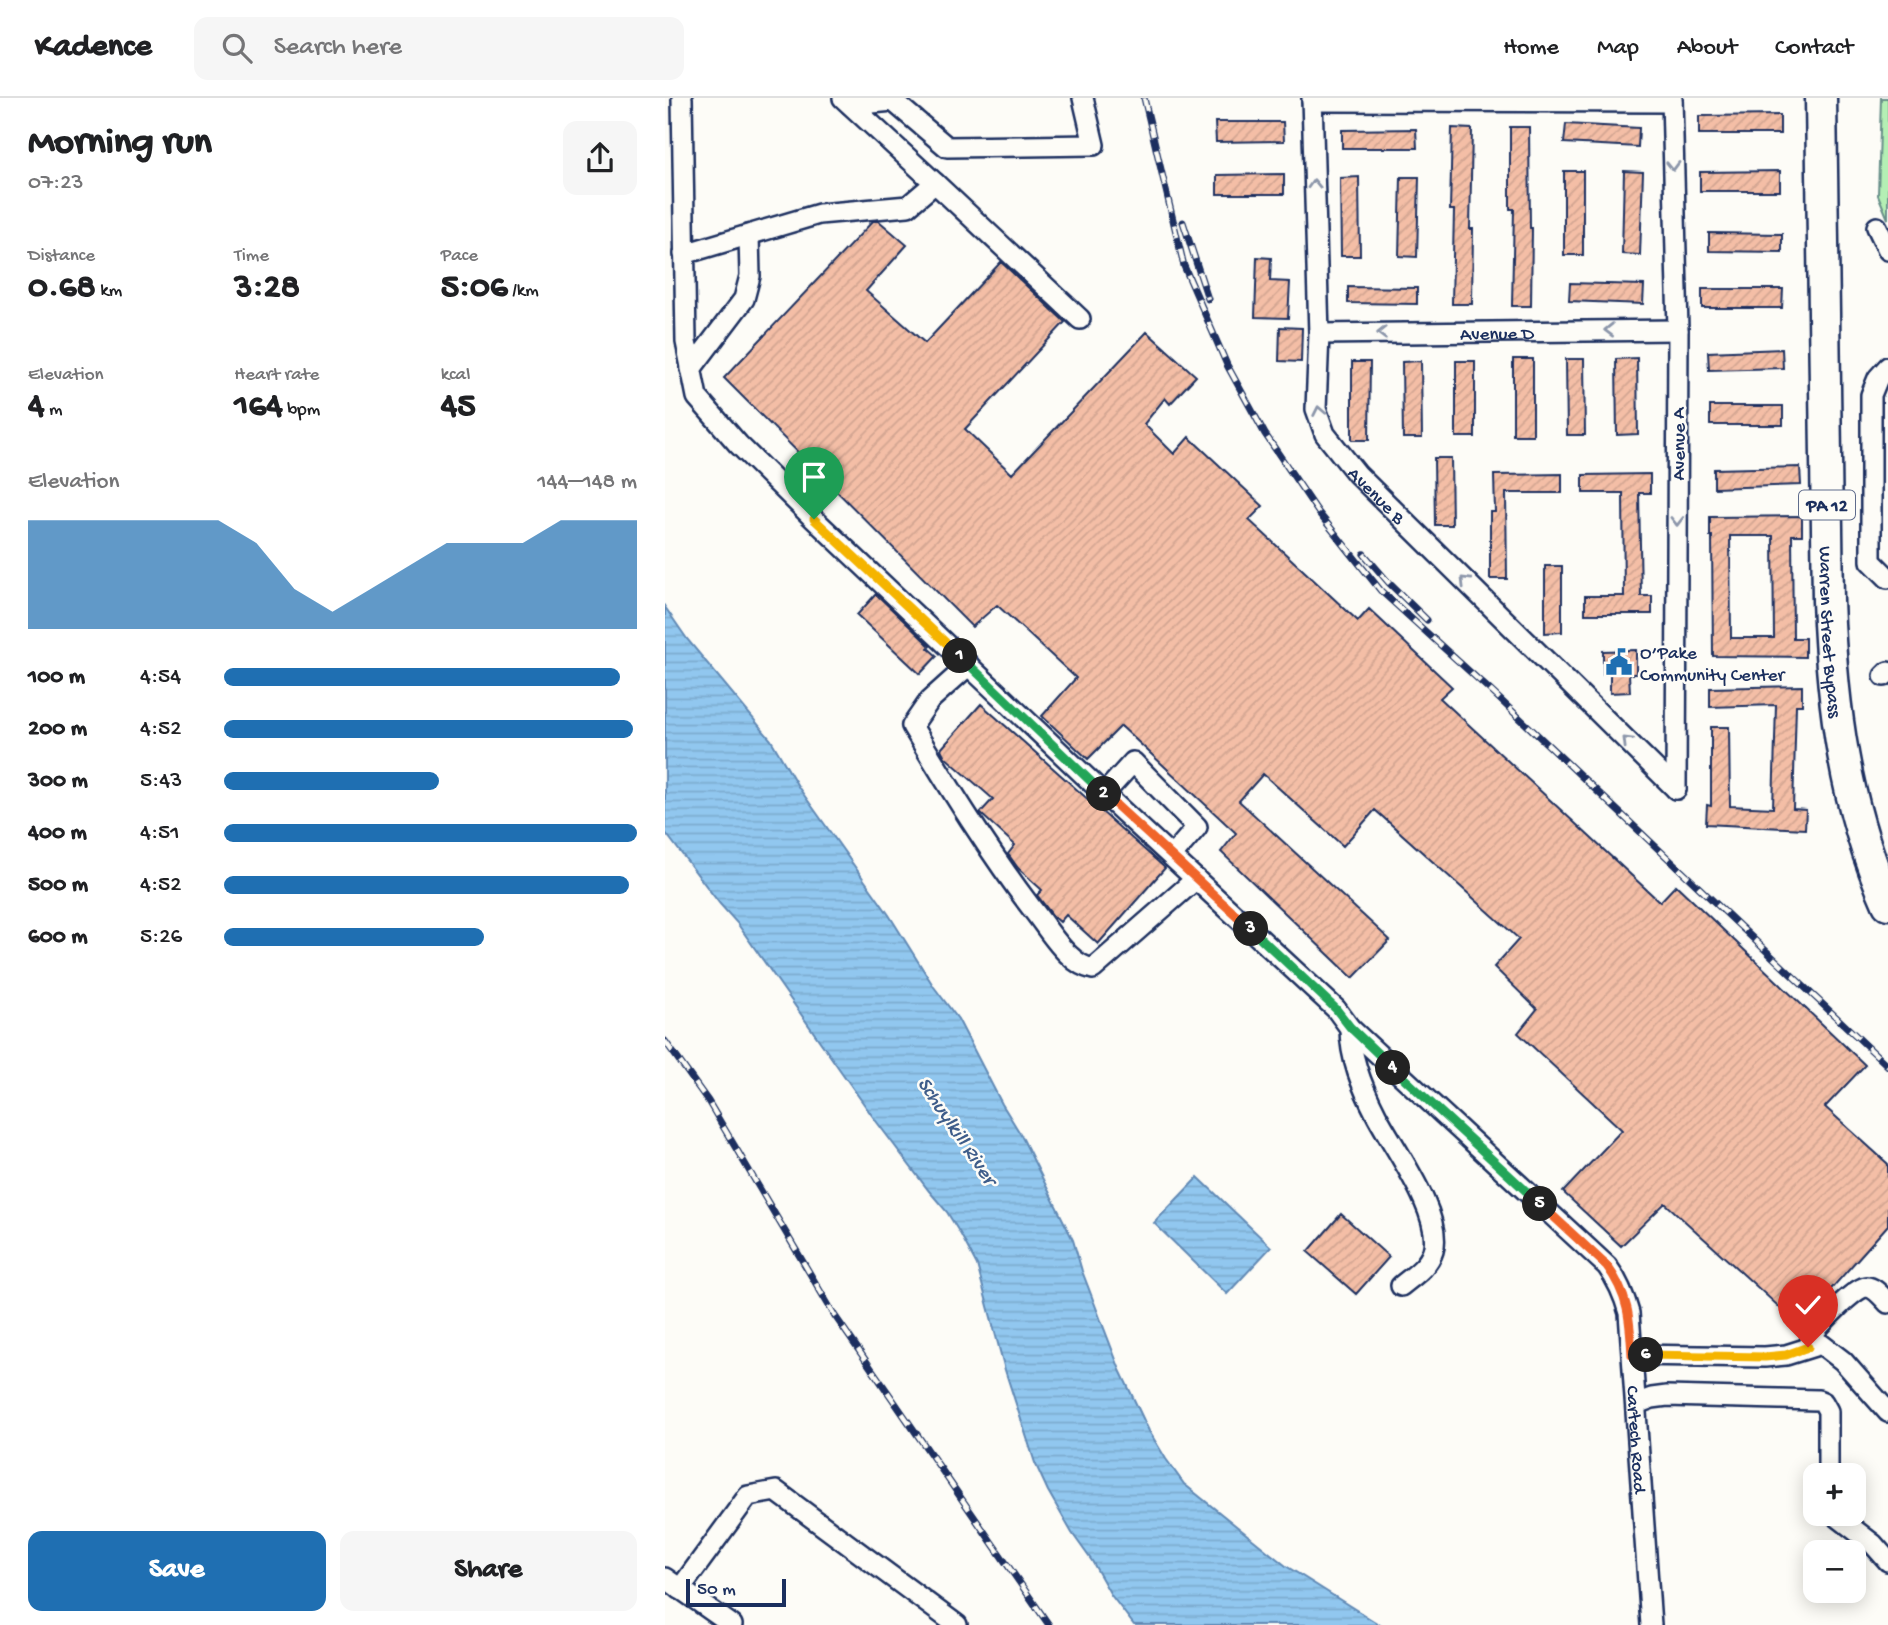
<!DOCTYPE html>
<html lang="en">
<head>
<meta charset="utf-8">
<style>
  :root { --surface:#fff; --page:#f6f6f6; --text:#202124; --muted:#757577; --line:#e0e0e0; --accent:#1f6fb2 }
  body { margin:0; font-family:"Gochi Hand",sans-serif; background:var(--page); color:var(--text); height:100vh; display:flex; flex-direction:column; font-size:26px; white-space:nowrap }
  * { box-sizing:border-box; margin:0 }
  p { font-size:23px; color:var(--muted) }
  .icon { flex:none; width:38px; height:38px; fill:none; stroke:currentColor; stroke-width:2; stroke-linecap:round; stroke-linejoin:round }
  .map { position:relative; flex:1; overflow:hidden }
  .sheet { display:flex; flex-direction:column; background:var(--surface); width:665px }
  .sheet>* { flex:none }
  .fabs { position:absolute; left:1138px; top:1365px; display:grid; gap:14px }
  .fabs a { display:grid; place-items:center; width:63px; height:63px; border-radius:14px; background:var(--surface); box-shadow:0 4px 18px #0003; font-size:35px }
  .scale { position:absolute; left:21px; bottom:18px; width:100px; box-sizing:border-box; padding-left:7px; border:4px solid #1b2f5e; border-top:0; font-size:19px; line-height:24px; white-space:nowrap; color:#1b2f5e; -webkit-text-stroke:5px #fdfcf7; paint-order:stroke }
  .pin { position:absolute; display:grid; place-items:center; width:60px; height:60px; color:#fff; margin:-72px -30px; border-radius:50% 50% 50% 0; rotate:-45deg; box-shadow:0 0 7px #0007 }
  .pin .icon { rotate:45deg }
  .km { position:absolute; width:35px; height:35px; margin:-18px; border-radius:50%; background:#222; color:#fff; font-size:19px; line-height:35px; text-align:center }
  .round { display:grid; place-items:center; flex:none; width:74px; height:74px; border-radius:14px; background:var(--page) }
  .head { display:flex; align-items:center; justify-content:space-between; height:119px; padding:0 28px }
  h1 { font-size:38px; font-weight:700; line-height:52px }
  .stats { display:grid; grid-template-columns:repeat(3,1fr); gap:10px; height:119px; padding:7px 28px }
  .stats div { display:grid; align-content:center }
  .stats b { font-size:35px; font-weight:700 }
  .stats small { font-size:19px; font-weight:400 }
  .stats p { font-size:19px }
  .chart { height:196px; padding:14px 28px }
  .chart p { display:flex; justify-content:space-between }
  .chart svg { width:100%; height:126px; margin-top:7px; fill:var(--accent); opacity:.7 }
  .button { display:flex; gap:14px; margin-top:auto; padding:14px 28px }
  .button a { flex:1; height:80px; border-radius:14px; background:var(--accent); color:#fff; font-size:28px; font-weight:700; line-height:80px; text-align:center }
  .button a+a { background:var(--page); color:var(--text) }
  ul { padding:0 28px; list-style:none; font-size:23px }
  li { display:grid; grid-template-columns:112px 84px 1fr; align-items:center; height:52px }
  li i { height:18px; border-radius:9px; background:var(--accent) }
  header { display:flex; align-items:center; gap:42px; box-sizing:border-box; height:98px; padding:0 35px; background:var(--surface); border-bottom:2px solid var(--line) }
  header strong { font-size:33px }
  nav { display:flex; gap:38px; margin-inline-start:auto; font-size:24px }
  .search { width:490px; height:63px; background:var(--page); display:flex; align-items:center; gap:18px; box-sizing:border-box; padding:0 24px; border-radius:14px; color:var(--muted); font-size:26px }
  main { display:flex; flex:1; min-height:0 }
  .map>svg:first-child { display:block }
  .green { fill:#b4efb4; stroke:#688f89; stroke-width:2 }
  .water { fill:url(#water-rules); stroke:#628ab5; stroke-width:2 }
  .building { fill:url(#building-hatch); stroke:#1b2f5e; stroke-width:2; fill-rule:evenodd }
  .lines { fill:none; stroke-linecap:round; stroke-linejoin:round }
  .minor-casing { stroke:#1b2f5e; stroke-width:24 }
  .highway-casing { stroke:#1b2f5e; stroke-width:35 }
  .minor { stroke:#fdfcf7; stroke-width:19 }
  .highway { stroke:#fdfcf7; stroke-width:30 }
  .rail-casing { stroke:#1b2f5e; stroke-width:7 }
  .rail { stroke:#fdfcf7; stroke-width:4.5; stroke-dasharray:13; stroke-linecap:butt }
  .oneway { stroke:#8c96aa }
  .split-1-casing { stroke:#fff; stroke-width:14 }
  .split-2-casing { stroke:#fff; stroke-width:14 }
  .split-3-casing { stroke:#fff; stroke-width:14 }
  .split-4-casing { stroke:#fff; stroke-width:14 }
  .split-5-casing { stroke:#fff; stroke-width:14 }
  .split-6-casing { stroke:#fff; stroke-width:14 }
  .split-7-casing { stroke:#fff; stroke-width:14 }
  .split-1 { stroke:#f5b400; stroke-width:9 }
  .split-2 { stroke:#22a559; stroke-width:9 }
  .split-3 { stroke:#f0652b; stroke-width:9 }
  .split-4 { stroke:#22a559; stroke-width:9 }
  .split-5 { stroke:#22a559; stroke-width:9 }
  .split-6 { stroke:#f0652b; stroke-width:9 }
  .split-7 { stroke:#f5b400; stroke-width:9 }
  .labels { text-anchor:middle; stroke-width:5; stroke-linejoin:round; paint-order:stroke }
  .shield { fill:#fdfcf7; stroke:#5f6c8c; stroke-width:2 }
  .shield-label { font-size:18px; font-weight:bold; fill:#1b2f5e }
  .street-label { font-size:19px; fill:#1b2f5e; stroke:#fdfcf7 }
  .poi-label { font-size:19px; fill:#1b2f5e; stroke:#fdfcf7; text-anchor:start }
  .water-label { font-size:21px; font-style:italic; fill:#3e5d8a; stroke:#fdfcf7 }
</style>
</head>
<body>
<header>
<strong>Kadence</strong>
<div class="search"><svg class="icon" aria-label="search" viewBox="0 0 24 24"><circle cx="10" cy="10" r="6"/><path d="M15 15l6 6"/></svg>Search here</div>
<nav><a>Home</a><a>Map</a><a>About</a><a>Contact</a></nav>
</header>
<main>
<section class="sheet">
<div class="head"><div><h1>Morning run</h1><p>07:23</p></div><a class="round"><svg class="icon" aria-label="share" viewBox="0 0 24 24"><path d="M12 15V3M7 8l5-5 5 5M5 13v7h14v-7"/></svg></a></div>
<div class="stats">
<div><p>Distance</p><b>0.68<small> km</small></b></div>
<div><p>Time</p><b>3:28</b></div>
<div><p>Pace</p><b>5:06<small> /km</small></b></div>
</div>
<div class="stats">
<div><p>Elevation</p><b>4<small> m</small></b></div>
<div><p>Heart rate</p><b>164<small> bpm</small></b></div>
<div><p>kcal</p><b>45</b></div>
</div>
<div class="chart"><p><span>Elevation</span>144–148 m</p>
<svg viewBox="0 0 160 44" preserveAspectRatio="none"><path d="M0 44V6L10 6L20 6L30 6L40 6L50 6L60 14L70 30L80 38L90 30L100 22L110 14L120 14L130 14L140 6L150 6L160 6V44z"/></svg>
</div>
<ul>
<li><b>100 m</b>4:54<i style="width:96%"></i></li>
<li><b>200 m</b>4:52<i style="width:99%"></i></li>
<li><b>300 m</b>5:43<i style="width:52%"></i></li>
<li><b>400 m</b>4:51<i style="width:100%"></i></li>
<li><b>500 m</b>4:52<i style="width:98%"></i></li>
<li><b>600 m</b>5:26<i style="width:63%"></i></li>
</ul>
<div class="button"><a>Save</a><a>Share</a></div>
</section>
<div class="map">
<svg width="1223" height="1527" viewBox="0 0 1223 1527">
  <defs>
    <pattern id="water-rules" width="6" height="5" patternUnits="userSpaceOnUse" patternTransform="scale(1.75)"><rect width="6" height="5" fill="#91c7ef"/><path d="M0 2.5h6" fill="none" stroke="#7cabcf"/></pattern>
    <pattern id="building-hatch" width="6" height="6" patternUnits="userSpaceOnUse" patternTransform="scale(1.75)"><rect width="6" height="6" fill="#f4bea6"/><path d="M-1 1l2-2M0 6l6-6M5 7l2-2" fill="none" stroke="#d1a491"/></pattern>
  </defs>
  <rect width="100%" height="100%" fill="#fdfcf7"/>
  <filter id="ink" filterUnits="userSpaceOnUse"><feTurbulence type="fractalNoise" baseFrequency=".0143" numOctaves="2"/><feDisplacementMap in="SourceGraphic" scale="14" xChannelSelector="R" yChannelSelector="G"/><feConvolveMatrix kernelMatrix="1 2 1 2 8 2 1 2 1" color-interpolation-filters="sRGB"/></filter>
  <g filter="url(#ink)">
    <!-- green -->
    <path class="green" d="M 1216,0 L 1223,0 L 1223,121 L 1213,97 Z"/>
    <!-- water -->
    <path class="water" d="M 0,509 L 22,541 L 106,642 L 134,690 L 224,817 L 269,889 L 293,921 L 337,1006 L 356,1037 L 408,1142 L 417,1173 L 455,1272 L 484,1333 L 501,1361 L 519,1386 L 621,1468 L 715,1527 L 469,1527 L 446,1497 L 427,1463 L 407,1435 L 383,1393 L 370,1365 L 340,1272 L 312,1167 L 296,1137 L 282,1114 L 264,1093 L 208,1019 L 72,825 L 55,806 L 0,734 Z
      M 533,1079 L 606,1149 L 562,1196 L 489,1125 Z"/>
    <!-- building -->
    <path class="building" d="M 1115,17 L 1115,36 L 1034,36 L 1034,18 Z
      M 550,24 L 618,24 L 619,43 L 551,44 Z
      M 901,26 L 974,30 L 973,49 L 899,45 Z
      M 845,29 L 864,29 L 865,130 L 867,130 L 866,208 L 847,208 L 849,111 L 845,111 Z
      M 787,30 L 807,31 L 805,131 L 808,131 L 807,206 L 787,206 L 789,112 L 785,112 Z
      M 751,31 L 752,50 L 677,50 L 677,32 Z
      M 899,73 L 918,73 L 918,157 L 899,157 Z
      M 959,73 L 978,74 L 975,157 L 957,156 Z
      M 1115,73 L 1115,93 L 1035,93 L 1035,74 Z
      M 619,76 L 619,96 L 552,96 L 552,77 Z
      M 694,79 L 695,158 L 676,158 L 675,80 Z
      M 736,79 L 754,79 L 752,159 L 734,158 Z
      M 208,123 L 214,123 L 242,147 L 201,193 L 260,245 L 336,164 L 400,224 L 300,331 L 347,376 L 482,234 L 531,278 L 505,306 L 500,300 L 479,326 L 509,356 L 524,339 L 598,408 L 584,422 L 693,523 L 704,511 L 787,589 L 775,600 L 995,804 L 1011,787 L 1200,967 L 1160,1009 L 1223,1066 L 1223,1127 L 1134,1227 L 1000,1105 L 956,1148 L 898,1094 L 957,1032 L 853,935 L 872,911 L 829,869 L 854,841 L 710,712 L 678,748 L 598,676 L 574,703 L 725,842 L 688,880 L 556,754 L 571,735 L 456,628 L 423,661 L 377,618 L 411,580 L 332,507 L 307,529 L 59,280 Z
      M 1044,135 L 1117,136 L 1117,154 L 1044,153 Z
      M 592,159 L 606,160 L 605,183 L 625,184 L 623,220 L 590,219 Z
      M 905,185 L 979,187 L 978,206 L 904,203 Z
      M 683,189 L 752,190 L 752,206 L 683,205 Z
      M 1037,191 L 1118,191 L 1117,210 L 1037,210 Z
      M 615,229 L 637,230 L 636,264 L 614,263 Z
      M 1117,251 L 1118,270 L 1044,272 L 1043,254 Z
      M 972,260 L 973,336 L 952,337 L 951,261 Z
      M 848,261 L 868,261 L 868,337 L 848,337 Z
      M 901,261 L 919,261 L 920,337 L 902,337 Z
      M 756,263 L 757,340 L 738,340 L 737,264 Z
      M 791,263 L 810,263 L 810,339 L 791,339 Z
      M 687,264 L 705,264 L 704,342 L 687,342 Z
      M 1045,308 L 1118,308 L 1118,327 L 1045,327 Z
      M 769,360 L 786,360 L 787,427 L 770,427 Z
      M 1135,369 L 1136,387 L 1049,390 L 1049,371 Z
      M 897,376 L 897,395 L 841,395 L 842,481 L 825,481 L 825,414 L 830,414 L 829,377 Z
      M 985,376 L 985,395 L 974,395 L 976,498 L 987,498 L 987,516 L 920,516 L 920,498 L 959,498 L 958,395 L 918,395 L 918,377 Z
      M 1137,418 L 1137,437 L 1127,437 L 1128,540 L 1140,540 L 1140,559 L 1048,558 L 1047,438 L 1045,438 L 1045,419 ZM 1065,438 L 1108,438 L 1109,540 L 1066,540 Z
      M 880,468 L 897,468 L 897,534 L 880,535 Z
      M 211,496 L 265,548 L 263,550 L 272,558 L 255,576 L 192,517 Z
      M 971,552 L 971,576 L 964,576 L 965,594 L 945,595 L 945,576 L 938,576 L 938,553 Z
      M 1137,588 L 1137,607 L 1131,607 L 1128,711 L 1141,712 L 1140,731 L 1041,726 L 1042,707 L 1046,708 L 1046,629 L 1064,629 L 1065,708 L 1108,710 L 1111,607 L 1045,609 L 1045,590 Z
      M 316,606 L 500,770 L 433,846 L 401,817 L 395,824 L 388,818 L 372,797 L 377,792 L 353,770 L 343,756 L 350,747 L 315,715 L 328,701 L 280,659 L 276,651 Z
      M 676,1116 L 724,1159 L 691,1196 L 643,1154 Z"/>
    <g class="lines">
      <defs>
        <g id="minor">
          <path id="s1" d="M 17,0 L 21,244 L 32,299 L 73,346 L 149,421 L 439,696 L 671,911 L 685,930 L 942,1168 C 953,1183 959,1197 964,1215 L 986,1527"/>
          <path id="s2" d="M 647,0 L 654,236 L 651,311 L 660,336 L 692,376 L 1011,691"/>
          <path d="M 1007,0 L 1013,232 L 1011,691"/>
          <path d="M 647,3 L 1007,4"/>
          <path d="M 186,7 L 228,3 L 282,49 L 429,47 L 418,0"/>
          <path d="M 270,85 L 415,221"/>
          <path d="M 1212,129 L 1223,152"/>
          <path d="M 19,156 L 154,116 L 243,108 L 270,85 L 178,0"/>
          <path id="s3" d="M 654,236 L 1013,232"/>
          <path d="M 1223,269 L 1213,280 L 1206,297 L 1206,463 L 1223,480"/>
          <path d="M 26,271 L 79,201 L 85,178 L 84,137"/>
          <path d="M 304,567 L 265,602 L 247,628 C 285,691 324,754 368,812 C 380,827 391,846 405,858 C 412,865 419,869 428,871 L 531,781"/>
          <path d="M 1219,578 L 1223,574"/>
          <path d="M 439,696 L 468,664 L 532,729 L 507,758"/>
          <path d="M 685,930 C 685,960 697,989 711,1016 C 727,1048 779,1117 768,1153 C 763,1169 748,1178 736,1188"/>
          <path d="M 1143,1249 C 1144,1248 1147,1239 1147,1238 C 1153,1228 1190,1189 1201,1189 C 1210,1189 1217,1199 1223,1205"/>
          <path d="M 967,1257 L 1100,1259 L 1121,1257 L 1156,1246 L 1178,1263 L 1223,1314"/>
          <path d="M 971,1306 L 987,1300 L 1002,1298 L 1153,1302 L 1158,1304 L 1163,1313 L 1163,1377"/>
          <path d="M 1169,1416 L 1208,1446 L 1223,1463"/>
          <path d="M 0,1480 L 67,1527"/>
          <path d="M 15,1491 L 83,1398 L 111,1393 L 292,1527"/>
        </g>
        <g id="highway">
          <path id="s4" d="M 1156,0 L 1163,503 C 1167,607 1180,710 1223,806"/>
        </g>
      </defs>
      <!-- minor casing -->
      <use href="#minor" class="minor-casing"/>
      <!-- highway casing -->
      <use href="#highway" class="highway-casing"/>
      <!-- minor -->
      <use href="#minor" class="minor"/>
      <!-- highway -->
      <use href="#highway" class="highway"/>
      <defs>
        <path id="rail" d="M 479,0 L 519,168 L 562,267 L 600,336 L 653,414 L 716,493 L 826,593 L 1223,968
          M 518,124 L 543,201
          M 699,456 L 724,485 L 762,522
          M 0,943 L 43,1003 L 170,1218 L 384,1527"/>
      </defs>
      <!-- rail casing -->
      <use href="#rail" class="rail-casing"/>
      <!-- rail -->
      <use href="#rail" class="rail"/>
    </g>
    <!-- one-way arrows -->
    <defs><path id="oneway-chevron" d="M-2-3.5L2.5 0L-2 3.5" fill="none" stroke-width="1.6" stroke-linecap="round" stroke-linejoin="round" transform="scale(1.75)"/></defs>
    <g class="oneway">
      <use href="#oneway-chevron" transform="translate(1008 68) rotate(89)"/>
      <use href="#oneway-chevron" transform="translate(649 86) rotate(-92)"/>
      <use href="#oneway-chevron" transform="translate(944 232) rotate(179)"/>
      <use href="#oneway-chevron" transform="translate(717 235) rotate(179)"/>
      <use href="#oneway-chevron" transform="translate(654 313) rotate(-101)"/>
      <use href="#oneway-chevron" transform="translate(1012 423) rotate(90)"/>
      <use href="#oneway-chevron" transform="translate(800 483) rotate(-135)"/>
      <use href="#oneway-chevron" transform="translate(962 643) rotate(-135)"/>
    </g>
  </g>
  <g class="lines" filter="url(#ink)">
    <defs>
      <path id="split-1" d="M 149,421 L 295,558"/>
      <path id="split-2" d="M 295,558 L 439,696"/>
      <path id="split-3" d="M 439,696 L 586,831"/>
      <path id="split-4" d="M 586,831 L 671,911 L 685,929 L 728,970"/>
      <path id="split-5" d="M 728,970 L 875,1106"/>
      <path id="split-6" d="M 875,1106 L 942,1168 C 964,1198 965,1222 967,1257 L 981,1257"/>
      <path id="split-7" d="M 981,1257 L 1100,1259 L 1121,1257 L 1143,1249"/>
    </defs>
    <!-- split-1 casing -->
    <use href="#split-1" class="split-1-casing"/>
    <!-- split-2 casing -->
    <use href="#split-2" class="split-2-casing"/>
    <!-- split-3 casing -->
    <use href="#split-3" class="split-3-casing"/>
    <!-- split-4 casing -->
    <use href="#split-4" class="split-4-casing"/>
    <!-- split-5 casing -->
    <use href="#split-5" class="split-5-casing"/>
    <!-- split-6 casing -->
    <use href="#split-6" class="split-6-casing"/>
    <!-- split-7 casing -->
    <use href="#split-7" class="split-7-casing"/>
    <!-- split-1 -->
    <use href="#split-1" class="split-1"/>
    <!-- split-2 -->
    <use href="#split-2" class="split-2"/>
    <!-- split-3 -->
    <use href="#split-3" class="split-3"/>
    <!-- split-4 -->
    <use href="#split-4" class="split-4"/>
    <!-- split-5 -->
    <use href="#split-5" class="split-5"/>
    <!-- split-6 -->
    <use href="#split-6" class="split-6"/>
    <!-- split-7 -->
    <use href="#split-7" class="split-7"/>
  </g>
  <!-- icons -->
  <defs>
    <symbol id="civic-bare" viewBox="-9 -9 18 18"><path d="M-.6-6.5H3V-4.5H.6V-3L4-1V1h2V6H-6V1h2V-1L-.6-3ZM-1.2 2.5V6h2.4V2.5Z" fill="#1f6fb2" stroke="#fdfcf7" stroke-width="2.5" paint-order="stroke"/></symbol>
  </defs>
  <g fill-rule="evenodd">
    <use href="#civic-bare" x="935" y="545" width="38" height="38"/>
  </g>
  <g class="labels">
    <!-- shield labels -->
    <rect class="shield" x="1134" y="392.5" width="56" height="29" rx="5"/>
    <g class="shield-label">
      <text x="1162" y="413">PA 12</text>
    </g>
    <!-- street labels -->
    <g class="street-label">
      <text dy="7" stroke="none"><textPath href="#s3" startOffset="178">Avenue D</textPath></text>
      <text transform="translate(1012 346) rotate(-90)" y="7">Avenue A</text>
      <text dy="7" stroke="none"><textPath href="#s2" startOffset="418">Avenue B</textPath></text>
      <text dy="7" stroke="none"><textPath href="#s4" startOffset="534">Warren Street Bypass</textPath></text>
      <text dy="7" stroke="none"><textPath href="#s1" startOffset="1738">Cartech Road</textPath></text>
    </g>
    <!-- poi labels -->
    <g class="poi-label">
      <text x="975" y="560">O’Pake<tspan x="975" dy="22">Community Center</tspan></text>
    </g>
    <!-- water labels -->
    <g class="water-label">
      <text transform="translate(293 1032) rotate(56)" y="7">Schuylkill River</text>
    </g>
  </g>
</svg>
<div class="fabs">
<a>+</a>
<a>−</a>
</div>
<div class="scale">50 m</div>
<div class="pin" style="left:149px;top:421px;background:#1e9e55"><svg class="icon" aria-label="arrive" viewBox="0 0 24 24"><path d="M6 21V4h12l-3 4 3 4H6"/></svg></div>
<div class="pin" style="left:1143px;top:1249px;background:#d93025"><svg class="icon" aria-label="check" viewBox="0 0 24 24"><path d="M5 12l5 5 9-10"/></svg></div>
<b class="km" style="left:295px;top:558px">1</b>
<b class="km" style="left:439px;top:696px">2</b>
<b class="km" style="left:586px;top:831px">3</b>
<b class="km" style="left:728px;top:970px">4</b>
<b class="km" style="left:875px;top:1106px">5</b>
<b class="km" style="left:981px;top:1257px">6</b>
</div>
</main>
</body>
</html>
